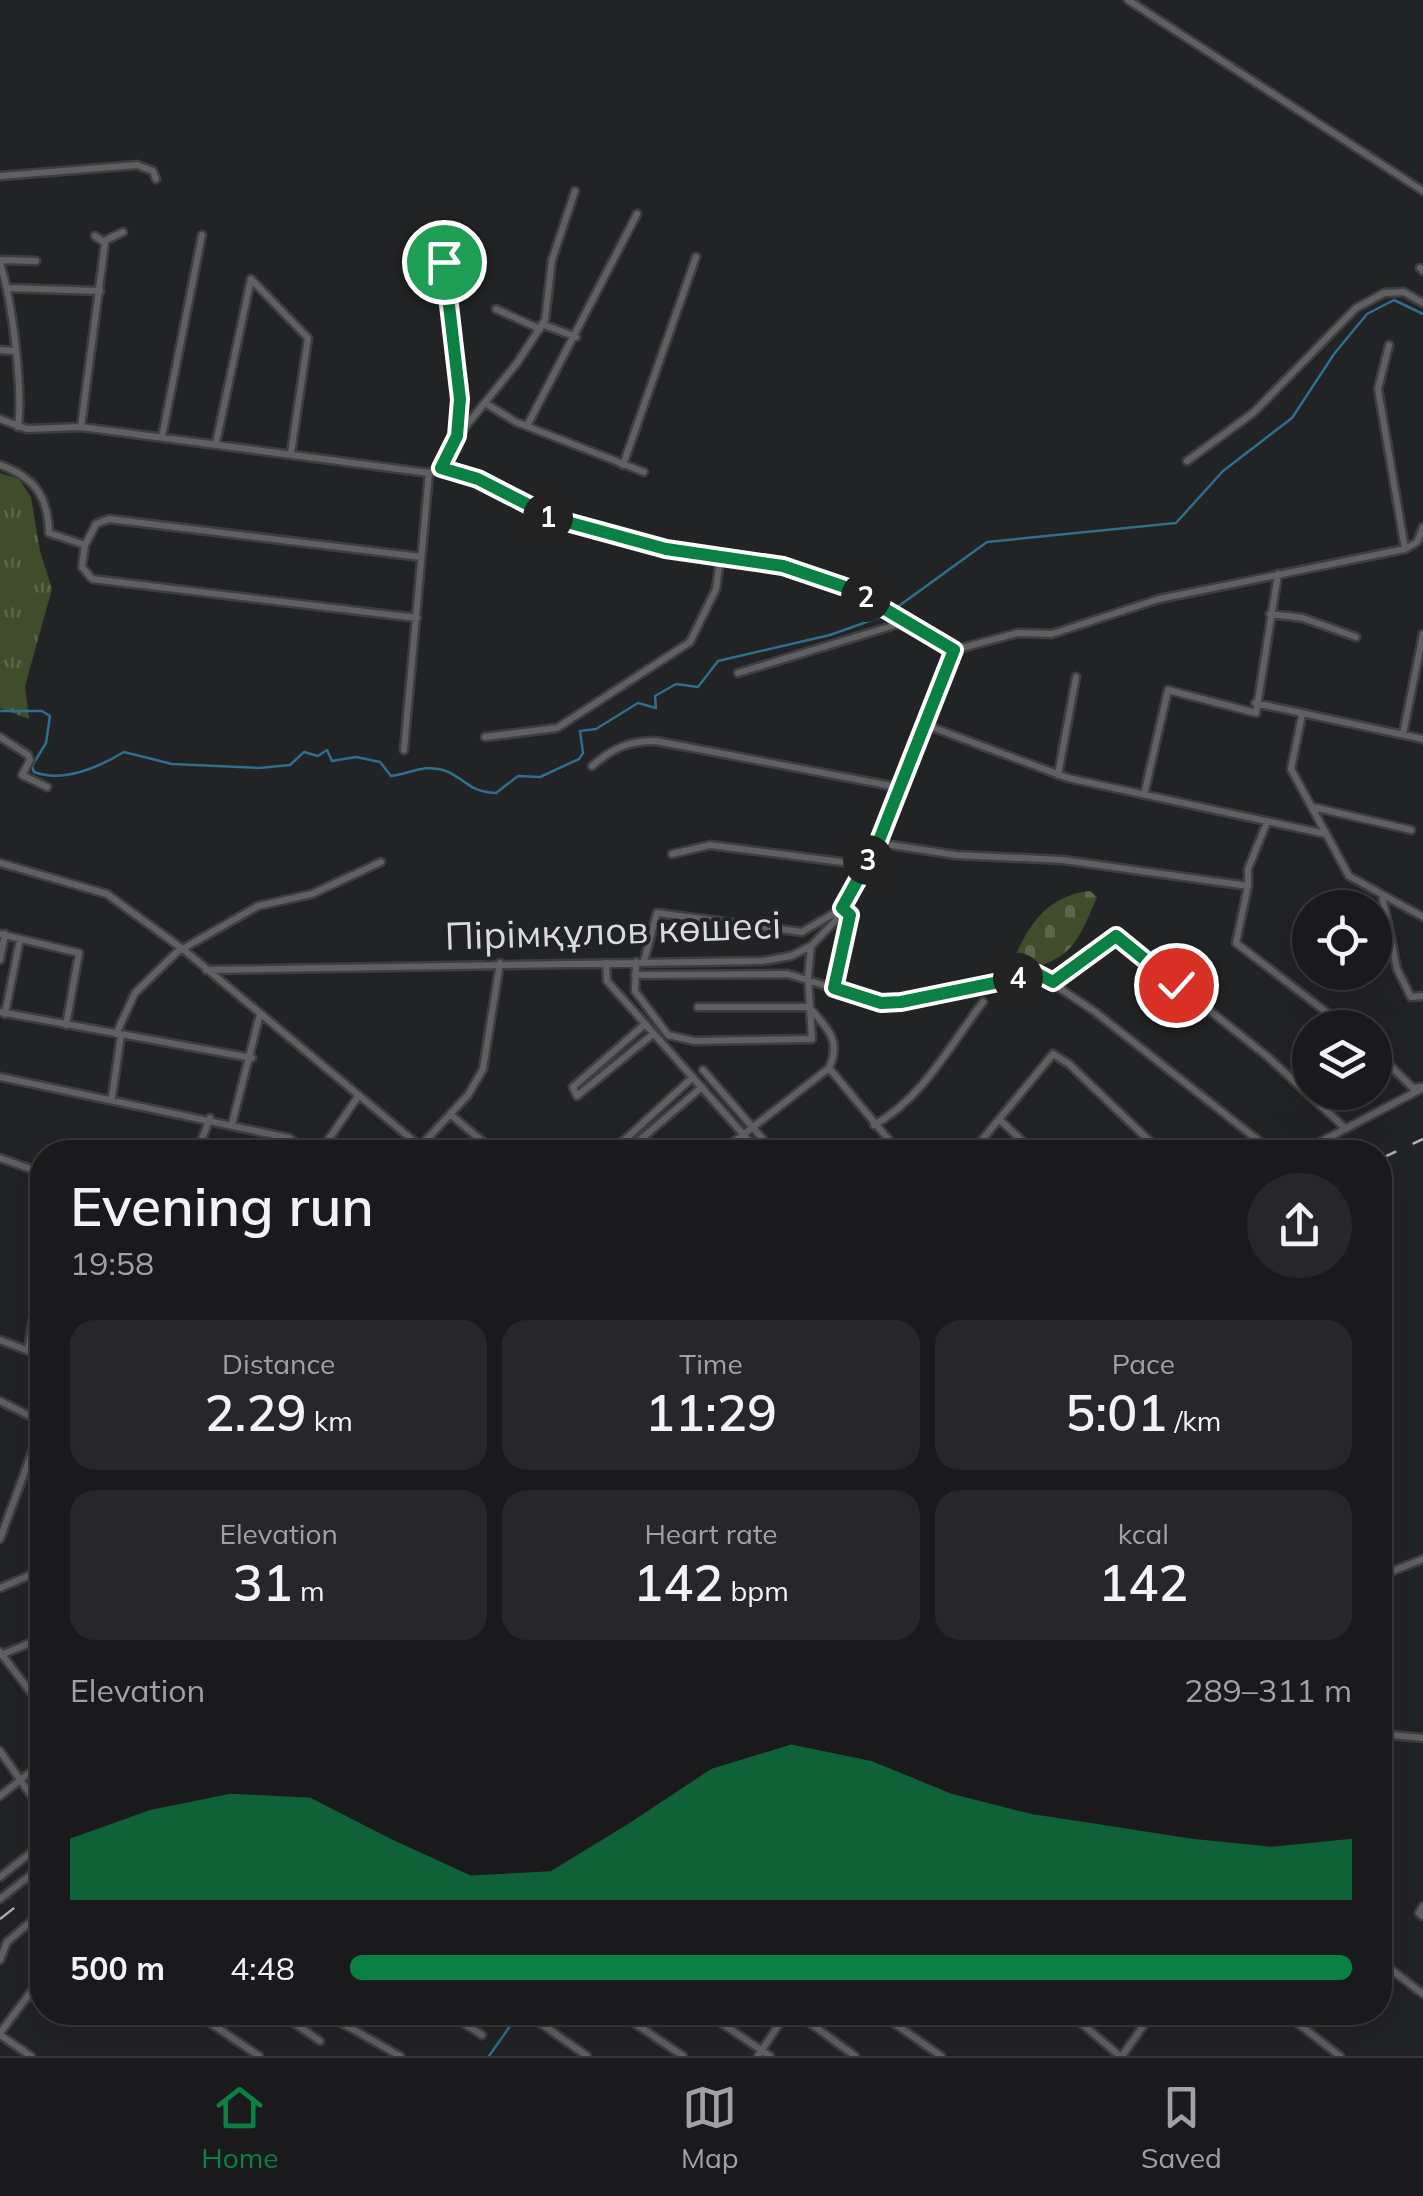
<!DOCTYPE html>
<html lang="en">
<head>
<meta charset="utf-8">
<style>
  :root { --surface:#1a1a1c; --page:#272729; --text:#f1f3f6; --muted:#9fa1a3; --line:#38383b; --accent:#0b8043 }
  body { margin:0; font-family:Mulish,sans-serif; background:var(--page); color:var(--text); height:100vh; display:flex; flex-direction:column; font-size:38px; white-space:nowrap }
  * { box-sizing:border-box; margin:0 }
  p { font-size:32px; color:var(--muted) }
  .icon { flex:none; width:55px; height:55px; fill:none; stroke:currentColor; stroke-width:2; stroke-linecap:round; stroke-linejoin:round }
  .map { position:relative; flex:1; overflow:hidden }
  .details { position:absolute; left:30px; top:1140px; width:1362px; height:885px; display:flex; flex-direction:column; background:var(--surface); border-radius:40px; box-shadow:0 10px 40px #0002,0 0 0 2px var(--line) }
  .details>* { flex:none }
  .fabs { position:absolute; left:1292px; top:890px; display:grid; gap:20px }
  .fabs a { display:grid; place-items:center; width:100px; height:100px; border-radius:50%; background:var(--surface); box-shadow:0 10px 40px #0002,0 0 0 2px var(--line); font-size:50px }
  .pin { position:absolute; display:grid; place-items:center; width:85px; height:85px; color:#fff; margin:-42px; border:5px solid #fff; border-radius:50%; box-shadow:0 2px 10px #0007 }
  .km { position:absolute; width:50px; height:50px; margin:-25px; border-radius:50%; background:#222; color:#fff; font-size:28px; line-height:50px; text-align:center }
  .round { display:grid; place-items:center; flex:none; width:105px; height:105px; border-radius:52px; background:var(--page) }
  .summary { display:flex; align-items:center; justify-content:space-between; height:170px; padding:0 40px }
  h1 { font-size:55px; font-weight:600; line-height:75px }
  .stats { display:grid; grid-template-columns:repeat(3,1fr); gap:15px; height:170px; padding:10px 40px }
  .stats div { display:grid; align-content:center; border-radius:25px; background:var(--page); text-align:center }
  .stats b { font-size:50px; font-weight:600 }
  .stats small { font-size:28px; font-weight:400 }
  .stats p { font-size:28px }
  .chart { height:280px; padding:20px 40px }
  .chart p { display:flex; justify-content:space-between }
  .chart svg { width:100%; height:180px; margin-top:10px; fill:var(--accent); opacity:.7 }
  ul { padding:0 40px; list-style:none; font-size:32px }
  li { display:grid; grid-template-columns:160px 120px 1fr; align-items:center; height:75px }
  li i { height:25px; border-radius:12px; background:var(--accent) }
  .tab-bar { display:flex; justify-content:space-around; align-items:center; height:140px; border-top:2px solid var(--line); background:var(--surface); font-size:28px; color:var(--muted) }
  .tab-bar a { display:grid; justify-items:center; gap:5px }
  .tab-bar .on { color:var(--accent) }
  .map>svg:first-child { display:block }
  .grass { fill:url(#grass-tufts) }
  .cemetery { fill:url(#cemetery-stones) }
  .lines { fill:none; stroke-linecap:round; stroke-linejoin:round }
  .stream { stroke:#2d6f8d; stroke-width:2.5 }
  .minor-casing { stroke:#3d3e3f; stroke-width:11 }
  .minor { stroke:#606063; stroke-width:6 }
  .rail { stroke:#b0b1b3; stroke-width:2.5; stroke-dasharray:18 18; stroke-linecap:butt }
  .route-casing { stroke:#fff; stroke-width:20 }
  .route { stroke:#0b8043; stroke-width:12 }
  .labels { text-anchor:middle; stroke-width:8; stroke-linejoin:round; paint-order:stroke }
  .street-label { font-size:38px; fill:#dadbdc; stroke:#222325 }
</style>
</head>
<body>
<div class="map">
<svg width="1423" height="2056" viewBox="0 0 1423 2056">
  <defs>
    <pattern id="grass-tufts" width="24" height="20" patternUnits="userSpaceOnUse" patternTransform="scale(2.5)"><rect width="24" height="20" fill="#404d2c"/><path d="M3 7l-1-3M5 7V3M7 7l1-3M15 17l-1-3M17 17v-4M19 17l1-3" fill="none" stroke="#5b664a"/></pattern>
    <pattern id="cemetery-stones" width="16" height="16" patternUnits="userSpaceOnUse" patternTransform="scale(2.5)"><rect width="16" height="16" fill="#404d2c"/><path d="M2 7V4a2 2 0 0 1 4 0v3zM10 15v-3a2 2 0 0 1 4 0v3z" fill="#5b664a"/></pattern>
  </defs>
  <rect width="100%" height="100%" fill="#222325"/>
  <!-- grass -->
  <path class="grass" d="M 0,473 L 19,479 L 31,497 L 40,551 L 52,589 L 25,686 L 29,719 L 0,708 Z"/>
  <!-- cemetery -->
  <path class="cemetery" d="M 1090,891 L 1097,897 C 1072,957 1068,958 1008,976 C 1023,934 1041,896 1090,891 Z"/>
  <g class="lines">
    <!-- stream -->
    <path class="stream" d="M 896,608 L 987,542 L 1176,523 L 1223,471 L 1292,418 L 1334,354 L 1367,314 L 1394,300 L 1423,314
      M 0,711 L 42,711 L 50,716 L 46,743 L 32,766 L 34,772 C 63,783 99,767 124,752 L 172,764 L 259,768 L 290,765 L 304,752 L 318,756 L 327,750 L 332,761 L 356,757 L 380,762 L 391,776 C 409,774 426,763 446,771 C 467,780 469,792 496,793 L 518,776 L 540,777 L 579,759 L 583,753 L 580,731 L 596,729 L 638,703 L 656,708 L 655,696 L 676,684 L 698,687 L 718,661 L 830,635 L 886,615
      M 489,2056 L 520,2012"/>
    <defs>
      <path id="minor" d="M 1128,0 L 1423,191
        M 0,176 L 137,165 L 153,171 L 156,179
        M 104,241 L 123,232
        M 443,255 L 457,353 L 457,435
        M 0,260 L 36,261
        M 0,263 C 12,300 23,387 18,427
        M 1420,268 L 1423,271
        M 8,288 L 100,291
        M 496,309 L 540,329
        M 542,324 L 576,337
        M 1389,345 L 1378,389 L 1405,549
        M 0,350 L 15,351
        M 485,403 L 516,422 L 644,472
        M 0,419 L 27,429 L 81,427 L 429,473 L 441,467 L 478,479 L 556,519 L 666,549 L 783,566 L 851,589 L 954,650
        M 527,426 L 637,214
        M 81,427 L 105,243 L 95,236
        M 162,437 L 202,235
        M 216,443 L 251,279 L 308,338 L 291,453
        M 1187,461 L 1253,413 L 1356,308 L 1384,293 L 1404,292 L 1423,303
        M 0,465 C 35,477 48,497 49,533 L 85,545 L 82,567 L 92,579 L 417,618
        M 623,465 L 696,257
        M 441,467 L 457,437 L 517,363 L 545,320 L 552,260 L 575,191
        M 85,545 L 96,524 L 109,519 L 421,557
        M 1270,614 L 1303,618 L 1356,637
        M 954,650 L 1018,633 L 1052,634 L 1159,599 L 1405,549 L 1417,542 L 1423,527
        M 738,673 L 905,622
        M 1255,703 L 1423,739
        M 1302,715 L 1291,769 L 1349,876 L 1423,917
        M 926,725 L 1068,778 L 1326,834
        M 1403,734 L 1423,634
        M 0,737 L 28,755 L 30,760 L 22,775 L 47,787
        M 485,737 L 557,728 L 690,642 L 716,589 L 720,559
        M 404,750 L 429,473
        M 592,766 C 613,748 628,741 656,741 L 897,787
        M 1058,775 L 1076,677
        M 1144,795 L 1168,690 L 1256,713 L 1278,574
        M 1313,807 L 1411,830
        M 878,843 L 956,855 L 1063,860 L 1248,886 L 1236,943 L 1347,1028
        M 672,854 L 710,845 L 865,865
        M 0,863 L 107,894 L 184,950 L 427,1152
        M 1248,886 L 1248,869 L 1267,822
        M 1382,895 L 1397,969 L 1411,997 L 1423,996
        M 0,934 L 79,953 L 66,1025
        M 0,960 L 5,934
        M 644,961 L 657,913 L 802,932 L 843,908 L 851,915 L 834,988
        M 636,962 L 635,991 L 668,1035 L 694,1041 L 812,1039 L 808,977 L 811,946
        M 606,963 L 607,981 L 759,1152
        M 206,970 L 762,961 L 791,956 L 811,946 L 835,921 L 878,843 L 954,650
        M 635,975 L 788,974 L 881,1003 L 1038,974 L 1094,1011 L 1273,1152
        M 1053,982 L 1116,936 L 1268,1057 L 1346,1129
        M 698,1007 L 809,1007 C 827,1028 842,1040 829,1068
        M 0,1012 L 252,1058
        M 5,1014 L 20,939
        M 644,1025 L 573,1087 L 577,1096 L 653,1034
        M 116,1034 L 135,993 L 177,952 L 258,906 L 312,894 L 381,862
        M 1375,1051 L 1413,1088 L 1422,1087
        M 829,1068 L 899,1152
        M 703,1070 L 774,1152
        M 0,1077 L 289,1138 L 308,1152
        M 693,1077 L 619,1145 L 627,1151 L 702,1087
        M 112,1097 L 121,1035
        M 450,1114 L 495,1152
        M 1000,1120 L 1034,1152
        M 232,1124 L 260,1014
        M 874,1125 C 922,1099 951,1044 983,1002
        M 197,1152 L 210,1118
        M 320,1152 L 359,1095
        M 415,1152 L 468,1095 L 483,1069 L 500,963
        M 721,1152 L 829,1068
        M 972,1152 L 1053,1054 L 1069,1064 L 1161,1152
        M 1301,1152 L 1423,1088
        M 0,1158 L 42,1173
        M 0,1340 L 42,1356
        M 28,1351 L 42,1261
        M 0,1401 L 42,1422
        M 0,1539 L 42,1425
        M 1380,1576 L 1423,1559
        M 0,1588 L 42,1570
        M 0,1652 L 42,1707
        M 1,1655 L 42,1638
        M 1380,1734 L 1423,1738
        M 0,1751 L 42,1811
        M 0,1796 L 42,1763
        M 0,1877 L 42,1844
        M 0,1899 L 42,1866
        M 1423,1906 L 1419,1913 L 1423,1916
        M 0,1960 L 7,1942 L 42,1912
        M 1380,1961 L 1423,1994
        M 194,2012 L 259,2056
        M 278,2012 L 320,2041
        M 446,2012 L 482,2035
        M 618,2012 L 683,2056
        M 705,2012 L 770,2056
        M 795,2012 L 855,2056
        M 878,2012 L 941,2056
        M 1068,2012 L 1120,2056
        M 1283,2012 L 1340,2056
        M 333,2018 L 400,2056
        M 533,2018 L 587,2056
        M 0,2033 L 42,1977
        M 0,2035 L 31,2056
        M 758,2056 L 787,2012
        M 1122,2056 L 1153,2012"/>
    </defs>
    <!-- minor casing -->
    <use href="#minor" class="minor-casing"/>
    <!-- minor -->
    <use href="#minor" class="minor"/>
    <!-- rail -->
    <path class="rail" d="M 1380,1159 L 1423,1139
      M 0,1919 L 42,1886"/>
  </g>
  <g class="lines">
    <defs>
      <path id="route" d="M 444,262 L 460,399 L 457,436 L 441,468 L 478,479 L 556,519 L 666,549 L 783,566 L 851,589 L 954,650 L 878,843 L 842,908 L 850,915 L 834,988 L 881,1003 L 901,1002 L 1038,974 L 1053,982 L 1116,936 L 1176,985"/>
    </defs>
    <!-- route casing -->
    <use href="#route" class="route-casing"/>
    <!-- route -->
    <use href="#route" class="route"/>
  </g>
  <g class="labels">
    <!-- street labels -->
    <g class="street-label">
      <text transform="translate(613 931) rotate(-2)" y="13">Пірімқұлов көшесі</text>
    </g>
  </g>
</svg>
<div class="fabs">
<a><svg class="icon" aria-label="locate" viewBox="0 0 24 24"><circle cx="12" cy="12" r="6"/><path d="M12 2v4M12 18v4M2 12h4M18 12h4"/></svg></a>
<a><svg class="icon" aria-label="layers" viewBox="0 0 24 24"><path d="M12 4l9 5-9 5-9-5zM3 14l9 5 9-5"/></svg></a>
</div>
<div class="pin" style="left:444px;top:262px;background:#1e9e55"><svg class="icon" aria-label="arrive" viewBox="0 0 24 24"><path d="M6 21V4h12l-3 4 3 4H6"/></svg></div>
<div class="pin" style="left:1176px;top:985px;background:#d93025"><svg class="icon" aria-label="check" viewBox="0 0 24 24"><path d="M5 12l5 5 9-10"/></svg></div>
<b class="km" style="left:548px;top:517px">1</b>
<b class="km" style="left:866px;top:597px">2</b>
<b class="km" style="left:868px;top:860px">3</b>
<b class="km" style="left:1018px;top:978px">4</b>
<section class="details">
<div class="summary"><div><h1>Evening run</h1><p>19:58</p></div><a class="round"><svg class="icon" aria-label="share" viewBox="0 0 24 24"><path d="M12 15V3M7 8l5-5 5 5M5 13v7h14v-7"/></svg></a></div>
<div class="stats">
<div><p>Distance</p><b>2.29<small> km</small></b></div>
<div><p>Time</p><b>11:29</b></div>
<div><p>Pace</p><b>5:01<small> /km</small></b></div>
</div>
<div class="stats">
<div><p>Elevation</p><b>31<small> m</small></b></div>
<div><p>Heart rate</p><b>142<small> bpm</small></b></div>
<div><p>kcal</p><b>142</b></div>
</div>
<div class="chart"><p><span>Elevation</span>289–311 m</p>
<svg viewBox="0 0 160 44" preserveAspectRatio="none"><path d="M0 44V29L10 22L20 18L30 19L40 29L50 38L60 37L70 25L80 12L90 6L100 10L110 18L120 23L130 26L140 29L150 31L160 29V44z"/></svg>
</div>
<ul>
<li><b>500 m</b>4:48<i style="width:100%"></i></li>
</ul>
</section>
</div>
<nav class="tab-bar">
<a class="on"><svg class="icon" aria-label="home" viewBox="0 0 24 24"><path d="M3 11l9-7 9 7M6 9v11h12V9"/></svg>Home</a>
<a><svg class="icon" aria-label="map" viewBox="0 0 24 24"><path d="M3 6l6-2 6 2 6-2v14l-6 2-6-2-6 2zM9 4v14M15 6v14"/></svg>Map</a>
<a><svg class="icon" aria-label="saved" viewBox="0 0 24 24"><path d="M7 4h10v16l-5-4-5 4z"/></svg>Saved</a>
</nav>
</body>
</html>
